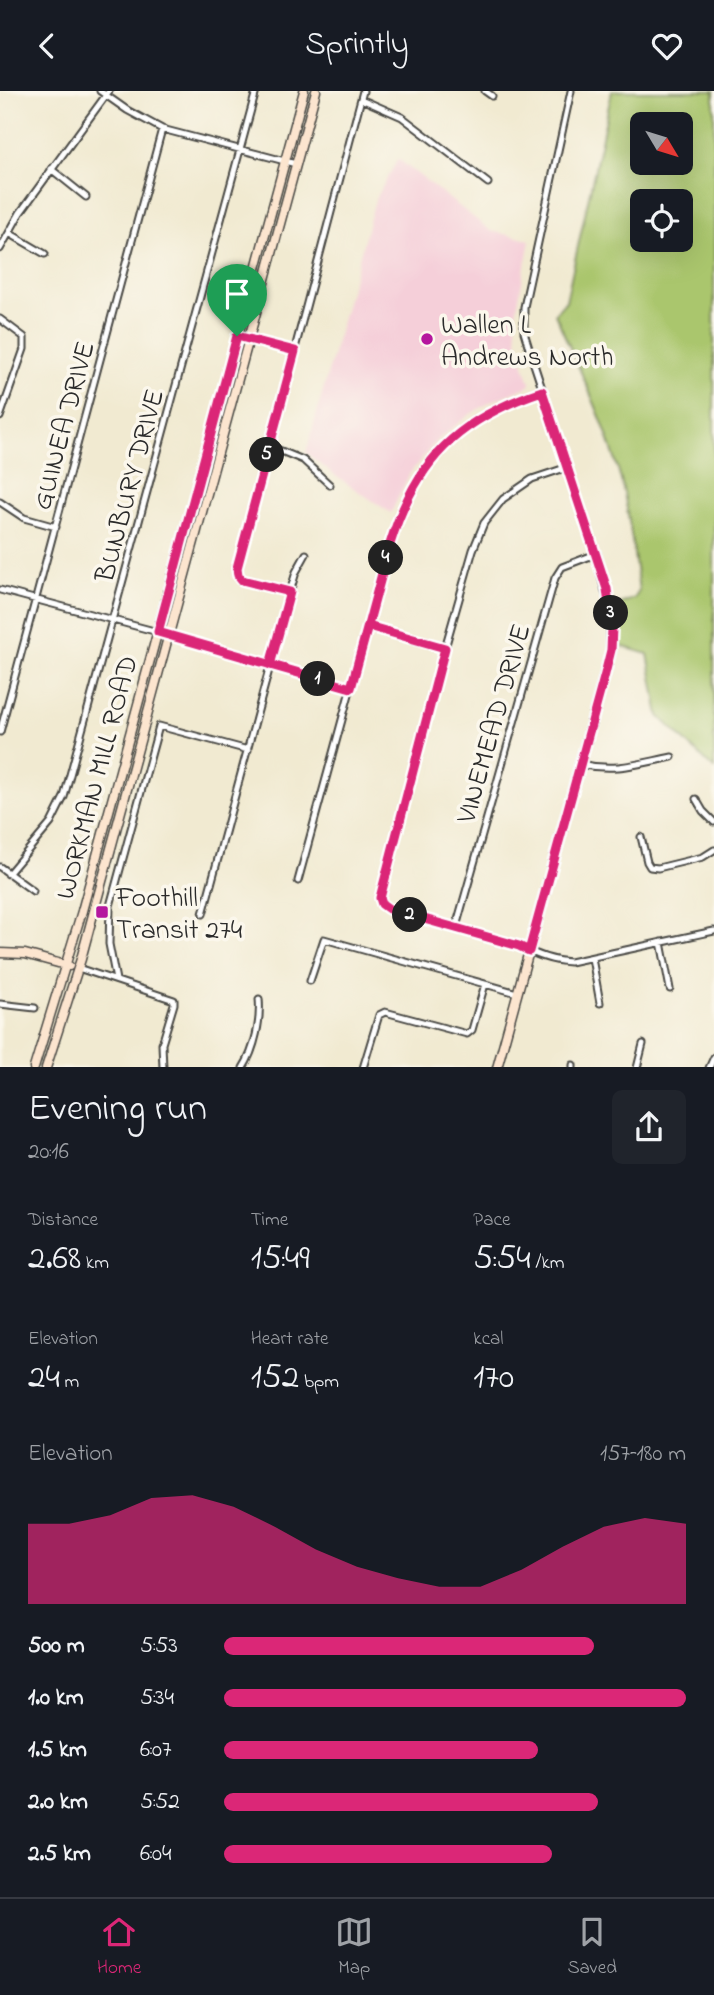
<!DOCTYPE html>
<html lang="en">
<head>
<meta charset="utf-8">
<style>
  :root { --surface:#171b24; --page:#20242c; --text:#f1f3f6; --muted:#9ea1a6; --line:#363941; --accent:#db2777 }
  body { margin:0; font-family:"Indie Flower",sans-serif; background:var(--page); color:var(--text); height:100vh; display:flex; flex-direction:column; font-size:26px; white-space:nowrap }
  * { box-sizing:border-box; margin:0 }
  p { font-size:23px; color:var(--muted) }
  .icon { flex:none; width:38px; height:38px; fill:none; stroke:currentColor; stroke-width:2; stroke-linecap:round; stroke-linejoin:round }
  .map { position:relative; height:976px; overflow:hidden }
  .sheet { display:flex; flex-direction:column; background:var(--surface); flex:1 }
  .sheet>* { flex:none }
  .needle { width:46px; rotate:128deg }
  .tools { position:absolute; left:630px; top:21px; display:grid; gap:14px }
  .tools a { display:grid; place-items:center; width:63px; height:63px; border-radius:10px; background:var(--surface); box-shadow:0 7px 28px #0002; font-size:35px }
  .pin { position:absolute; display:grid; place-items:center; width:60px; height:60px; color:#fff; margin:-72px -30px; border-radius:50% 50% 50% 0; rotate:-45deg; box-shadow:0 0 7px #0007 }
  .pin .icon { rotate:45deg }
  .km { position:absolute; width:35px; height:35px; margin:-18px; border-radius:50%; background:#222; color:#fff; font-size:19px; line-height:35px; text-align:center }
  .round { display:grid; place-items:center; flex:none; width:74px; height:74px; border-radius:10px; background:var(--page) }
  .summary { display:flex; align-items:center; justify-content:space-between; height:119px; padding:0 28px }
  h1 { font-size:38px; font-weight:600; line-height:52px }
  .stats { display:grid; grid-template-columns:repeat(3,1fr); gap:10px; height:119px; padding:7px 28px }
  .stats div { display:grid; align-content:center }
  .stats b { font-size:35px; font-weight:600 }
  .stats small { font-size:19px; font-weight:400 }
  .stats p { font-size:19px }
  .chart { height:196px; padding:14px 28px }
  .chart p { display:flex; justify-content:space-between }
  .chart svg { width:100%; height:126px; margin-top:7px; fill:var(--accent); opacity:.7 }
  ul { padding:0 28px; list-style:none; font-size:23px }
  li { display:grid; grid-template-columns:112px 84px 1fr; align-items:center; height:52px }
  li i { height:18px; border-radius:9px; background:var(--accent) }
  header { display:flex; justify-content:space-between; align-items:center; height:91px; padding:0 28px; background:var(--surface); font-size:32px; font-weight:600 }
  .tabs { display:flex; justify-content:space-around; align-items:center; height:98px; border-top:2px solid var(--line); background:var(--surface); font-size:19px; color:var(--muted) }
  .tabs a { display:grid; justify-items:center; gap:4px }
  .tabs .selected { color:var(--accent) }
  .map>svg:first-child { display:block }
  .built { fill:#f5cfd9 }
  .green { fill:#aac66d; stroke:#6a784c; stroke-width:2; fill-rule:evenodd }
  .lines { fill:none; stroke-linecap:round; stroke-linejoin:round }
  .street-casing { stroke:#494844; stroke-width:9 }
  .secondary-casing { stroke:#494844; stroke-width:11 }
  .street { stroke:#fff; stroke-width:5 }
  .secondary { stroke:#fce5cf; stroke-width:8 }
  .route-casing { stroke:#fff; stroke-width:14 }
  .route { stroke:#db2777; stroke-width:9 }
  .poi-dot { fill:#b5179e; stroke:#fbf7ec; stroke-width:2.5 }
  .labels { text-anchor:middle; stroke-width:7; stroke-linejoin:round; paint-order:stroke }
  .poi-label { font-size:28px; fill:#2b2b2b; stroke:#fbf7ec; text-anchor:start }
  .street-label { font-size:28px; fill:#2b2b2b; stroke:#fbf7ec }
</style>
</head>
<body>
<header><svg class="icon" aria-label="back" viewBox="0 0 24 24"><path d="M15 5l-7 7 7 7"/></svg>Sprintly<svg class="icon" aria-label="heart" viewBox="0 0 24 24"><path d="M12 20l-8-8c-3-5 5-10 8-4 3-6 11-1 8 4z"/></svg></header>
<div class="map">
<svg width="714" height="977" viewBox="0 0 714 977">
  <rect width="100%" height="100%" fill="#fbf7ec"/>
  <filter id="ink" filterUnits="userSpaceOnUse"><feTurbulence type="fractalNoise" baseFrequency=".0143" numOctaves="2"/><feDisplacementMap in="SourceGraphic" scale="14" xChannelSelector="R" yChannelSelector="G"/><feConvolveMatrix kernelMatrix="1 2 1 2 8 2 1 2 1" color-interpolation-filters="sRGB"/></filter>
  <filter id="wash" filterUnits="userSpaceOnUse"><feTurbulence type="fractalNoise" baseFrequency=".00686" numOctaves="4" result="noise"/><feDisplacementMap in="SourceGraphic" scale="28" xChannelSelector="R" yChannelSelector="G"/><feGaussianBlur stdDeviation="1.57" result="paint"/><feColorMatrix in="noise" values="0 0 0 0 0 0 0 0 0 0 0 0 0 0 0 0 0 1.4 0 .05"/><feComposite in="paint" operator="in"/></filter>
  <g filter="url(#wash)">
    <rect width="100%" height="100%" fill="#f1ead1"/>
    <!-- built -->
    <path class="built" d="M 398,68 L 491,140 L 530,149 L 515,227 L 518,255 L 530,292 L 529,295 L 492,310 L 469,324 L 437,349 L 410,382 L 391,422 L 337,386 L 306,362 L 375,109 Z"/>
    <!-- green -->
    <path class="green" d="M 612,0 L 714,0 L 714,678 L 659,625 L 648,563 L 620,555 L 617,522 L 620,513 L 635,507 L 639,499 C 634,464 630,428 622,393 C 608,334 578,277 555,222 L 566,210 ZM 642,33 L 681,33 L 681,72 L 642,72 ZM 642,110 L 681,110 L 681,149 L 642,149 Z"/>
  </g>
  <g filter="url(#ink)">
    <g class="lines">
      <defs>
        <path id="street" d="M 100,0 L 127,19 L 162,38 L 296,73
          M 485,0 L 492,5
          M 361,8 L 402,26 L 488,92
          M 51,78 L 86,106
          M 9,142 L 45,163
          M 0,158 L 20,122 L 109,0
          M 0,228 L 24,246 L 24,258 L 0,326
          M 237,245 L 295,260
          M 269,355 L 303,369 L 330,394
          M 568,376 L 532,388 L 503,408 L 484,432 L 473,459 L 445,557 L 380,807 L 382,813 L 389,818 L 519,855 C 536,864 551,870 570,871 L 714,840
          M 0,411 L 24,427 L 56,436
          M 0,499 L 158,541 L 351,597
          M 290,501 L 242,489 L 238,484 L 237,477 L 363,0
          M 368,535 L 445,557
          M 0,641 L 162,38
          M 579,673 C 615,681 637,673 672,666
          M 696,708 L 703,720 L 714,731
          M 641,746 L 647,771 L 650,776 L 658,777 L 703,766 L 714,759
          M 0,776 L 33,800
          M 8,783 L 51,732 L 64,706 L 256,0
          M 298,790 L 390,453 C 416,369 458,328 542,300
          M 203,823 L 290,501 L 296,481 L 306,463
          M 456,836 L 555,487 L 562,476 L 596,463 L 531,264 L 524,241 L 524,216 L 571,0
          M 661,851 L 670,898
          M 592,867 L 600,912
          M 78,877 L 174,909 L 174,913 L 162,953 L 163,977
          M 116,889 L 109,853 L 110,815 L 159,635 L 248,659
          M 310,890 L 324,848 L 517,902
          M 0,913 L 35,917
          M 573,974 L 573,977
          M 243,977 C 255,958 261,929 259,908
          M 363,977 L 379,924 L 385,921 L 467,943 L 472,939 L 485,893
          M 637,977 L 643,953
          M 709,977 L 714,966"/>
        <path id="secondary" d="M 0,862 L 25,863 L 69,875
          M 34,977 L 82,820 L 304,0
          M 46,977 L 81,868 L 316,0
          M 497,977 L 611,560 L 611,518 L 596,463"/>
      </defs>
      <!-- street casing -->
      <use href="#street" class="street-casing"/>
      <!-- secondary casing -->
      <use href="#secondary" class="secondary-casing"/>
      <!-- street -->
      <use href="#street" class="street"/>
      <!-- secondary -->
      <use href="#secondary" class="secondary"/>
    </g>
  </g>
  <g class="lines" filter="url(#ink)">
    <defs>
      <path id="route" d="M 237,245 L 158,541 L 351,597 L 368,535 L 445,557 L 380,807 L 382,813 L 389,818 L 519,855 L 529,860 L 605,583 L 611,559 L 612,537 L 607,498 L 542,300 C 458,328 416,369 390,453 L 351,597 L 270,574 L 290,501 L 242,489 L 238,484 L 237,477 L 295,260 L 237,245"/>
    </defs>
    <!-- route casing -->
    <use href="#route" class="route-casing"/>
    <!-- route -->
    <use href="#route" class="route"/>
  </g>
  <!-- markers -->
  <g class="poi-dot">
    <circle cx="427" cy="248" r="7"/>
    <rect x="95" y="814" width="14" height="14" rx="3.5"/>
  </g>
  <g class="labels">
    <!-- poi labels -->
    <g class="poi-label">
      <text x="441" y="242">Wallen L<tspan x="441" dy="32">Andrews North</tspan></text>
      <text x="116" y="815">Foothill<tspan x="116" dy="32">Transit 274</tspan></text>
    </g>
    <!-- street labels -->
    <g class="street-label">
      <text transform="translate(62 334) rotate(-75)" y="10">GUINEA DRIVE</text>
      <text transform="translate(128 394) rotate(-75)" y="10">BUNBURY DRIVE</text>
      <text transform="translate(492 632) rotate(-74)" y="10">VINEMEAD DRIVE</text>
      <text transform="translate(95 686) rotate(-75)" y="10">WORKMAN MILL ROAD</text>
    </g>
  </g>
</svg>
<div class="tools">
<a><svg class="needle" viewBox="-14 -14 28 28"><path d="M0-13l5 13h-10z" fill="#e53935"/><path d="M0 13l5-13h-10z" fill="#9ea1a6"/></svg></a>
<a><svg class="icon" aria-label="locate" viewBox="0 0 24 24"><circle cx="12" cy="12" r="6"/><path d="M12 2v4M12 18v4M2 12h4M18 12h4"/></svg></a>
</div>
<div class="pin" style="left:237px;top:245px;background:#1e9e55"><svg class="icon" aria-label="arrive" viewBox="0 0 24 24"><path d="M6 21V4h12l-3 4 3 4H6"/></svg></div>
<b class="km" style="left:318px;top:588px">1</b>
<b class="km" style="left:410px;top:824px">2</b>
<b class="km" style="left:611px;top:522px">3</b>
<b class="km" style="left:386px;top:467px">4</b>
<b class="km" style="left:267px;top:364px">5</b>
</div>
<section class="sheet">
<div class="summary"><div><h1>Evening run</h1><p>20:16</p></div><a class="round"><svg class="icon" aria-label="share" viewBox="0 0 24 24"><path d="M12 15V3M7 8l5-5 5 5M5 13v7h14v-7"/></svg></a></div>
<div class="stats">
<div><p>Distance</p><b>2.68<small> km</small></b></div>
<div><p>Time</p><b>15:49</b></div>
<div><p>Pace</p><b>5:54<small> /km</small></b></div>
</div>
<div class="stats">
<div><p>Elevation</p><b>24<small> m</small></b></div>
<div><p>Heart rate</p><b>152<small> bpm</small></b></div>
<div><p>kcal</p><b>170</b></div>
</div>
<div class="chart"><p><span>Elevation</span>157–180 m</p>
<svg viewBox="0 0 160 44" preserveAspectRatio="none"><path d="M0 44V16L10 16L20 13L30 7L40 6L50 10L60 17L70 25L80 31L90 35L100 38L110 38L120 32L130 24L140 17L150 14L160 16V44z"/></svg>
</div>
<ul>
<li><b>500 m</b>5:53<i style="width:80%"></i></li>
<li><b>1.0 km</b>5:34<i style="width:100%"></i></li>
<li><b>1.5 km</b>6:07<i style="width:68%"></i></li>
<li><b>2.0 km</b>5:52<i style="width:81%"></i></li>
<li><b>2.5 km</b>6:04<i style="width:71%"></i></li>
</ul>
</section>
<nav class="tabs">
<a class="selected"><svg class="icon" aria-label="home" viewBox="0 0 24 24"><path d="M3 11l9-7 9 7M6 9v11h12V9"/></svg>Home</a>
<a><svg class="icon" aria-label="map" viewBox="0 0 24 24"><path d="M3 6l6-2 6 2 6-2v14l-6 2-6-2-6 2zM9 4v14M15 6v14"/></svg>Map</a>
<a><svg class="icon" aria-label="saved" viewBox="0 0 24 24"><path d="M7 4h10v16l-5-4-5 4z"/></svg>Saved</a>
</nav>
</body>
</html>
